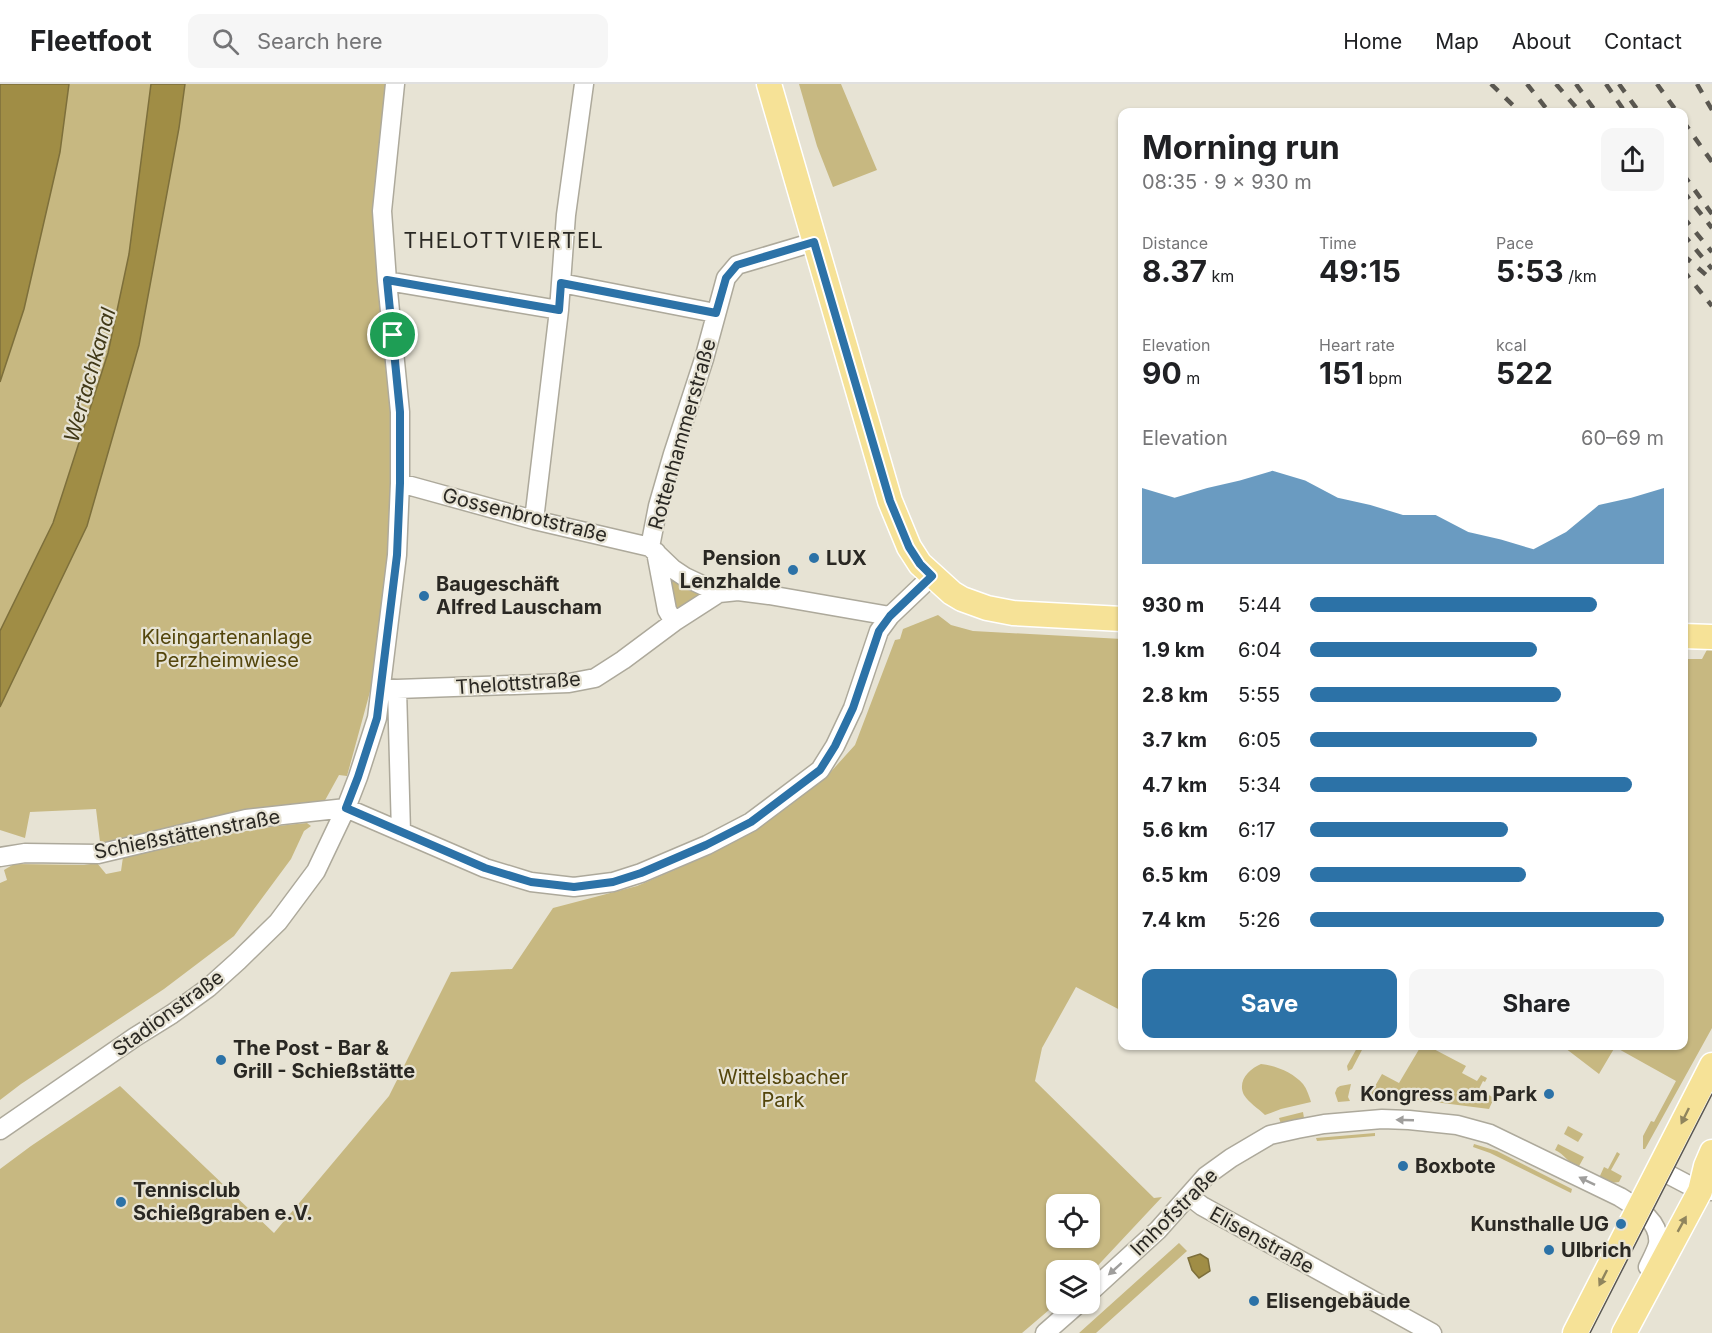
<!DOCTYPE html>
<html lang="en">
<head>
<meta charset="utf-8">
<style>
  :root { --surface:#fff; --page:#f6f6f6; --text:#202124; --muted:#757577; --line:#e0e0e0; --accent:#2c72a7 }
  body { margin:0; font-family:Inter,sans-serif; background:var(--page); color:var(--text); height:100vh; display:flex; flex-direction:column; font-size:22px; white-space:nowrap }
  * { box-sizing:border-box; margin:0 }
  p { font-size:20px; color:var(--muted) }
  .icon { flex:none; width:33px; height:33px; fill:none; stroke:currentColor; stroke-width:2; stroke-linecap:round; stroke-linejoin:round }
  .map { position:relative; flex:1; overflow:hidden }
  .side { position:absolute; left:1118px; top:24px; width:570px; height:942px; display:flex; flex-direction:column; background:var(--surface); border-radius:12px; box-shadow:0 2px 4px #0004 }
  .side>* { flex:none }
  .tools { position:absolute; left:1046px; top:1110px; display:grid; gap:12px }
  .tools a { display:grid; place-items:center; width:54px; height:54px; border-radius:12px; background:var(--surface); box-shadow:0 2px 4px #0004; font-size:30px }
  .pin { position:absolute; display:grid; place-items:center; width:51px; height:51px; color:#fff; margin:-26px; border:3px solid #fff; border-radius:50%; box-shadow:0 2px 6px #0007 }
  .round { display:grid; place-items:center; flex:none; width:63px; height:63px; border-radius:12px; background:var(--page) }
  .head { display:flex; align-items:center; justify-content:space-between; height:102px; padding:0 24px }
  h1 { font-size:33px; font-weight:700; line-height:45px }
  .figures { display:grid; grid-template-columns:repeat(3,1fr); gap:9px; height:102px; padding:6px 24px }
  .figures div { display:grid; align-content:center }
  .figures b { font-size:30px; font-weight:700 }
  .figures small { font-size:16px; font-weight:400 }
  .figures p { font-size:16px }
  .chart { height:168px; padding:12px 24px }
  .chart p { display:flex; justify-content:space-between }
  .chart svg { width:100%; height:108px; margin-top:6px; fill:var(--accent); opacity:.7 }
  .button { display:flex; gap:12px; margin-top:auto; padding:12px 24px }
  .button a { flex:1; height:69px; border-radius:12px; background:var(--accent); color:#fff; font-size:24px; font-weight:700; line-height:69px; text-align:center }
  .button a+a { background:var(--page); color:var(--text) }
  ul { padding:0 24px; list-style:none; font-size:20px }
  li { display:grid; grid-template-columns:96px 72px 1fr; align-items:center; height:45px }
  li i { height:15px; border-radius:8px; background:var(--accent) }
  header { display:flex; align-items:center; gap:36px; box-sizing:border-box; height:84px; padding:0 30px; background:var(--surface); border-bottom:2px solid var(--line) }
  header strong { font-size:28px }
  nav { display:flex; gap:33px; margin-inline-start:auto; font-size:21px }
  .search { width:420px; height:54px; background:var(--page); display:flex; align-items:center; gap:15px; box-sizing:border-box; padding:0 21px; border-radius:12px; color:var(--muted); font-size:22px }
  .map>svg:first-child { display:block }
  .green { fill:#c7b881; fill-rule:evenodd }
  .water { fill:#a08d45; stroke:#7d6f3b; stroke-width:1.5 }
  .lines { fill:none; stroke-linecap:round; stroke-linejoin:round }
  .minor-casing { stroke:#ada99b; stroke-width:21 }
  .major-casing { stroke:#fff; stroke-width:27 }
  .minor { stroke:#fff; stroke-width:18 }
  .major { stroke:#f6e297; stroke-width:24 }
  .tram { stroke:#5a5750; stroke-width:1.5 }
  .rail { stroke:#5a5750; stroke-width:4.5; stroke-dasharray:10 10; stroke-linecap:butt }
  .oneway { fill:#90855d }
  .oneway2 { fill:#9f9e9c }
  .route-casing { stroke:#fff; stroke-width:12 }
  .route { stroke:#2c72a7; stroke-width:8 }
  .poi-dot { fill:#2c72a7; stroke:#e7e3d4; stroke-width:2 }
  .labels { text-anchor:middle; stroke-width:4.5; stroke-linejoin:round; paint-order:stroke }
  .street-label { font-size:20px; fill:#2a2823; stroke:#e7e3d4 }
  .poi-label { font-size:20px; font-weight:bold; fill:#2a2823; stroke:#e7e3d4; text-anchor:start }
  .park-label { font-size:20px; fill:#53450b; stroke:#e7e3d4 }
  .neighbourhood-label { font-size:21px; letter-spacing:1.5px; fill:#2a2823; stroke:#e7e3d4 }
  .water-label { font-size:21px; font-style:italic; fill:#413918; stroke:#e7e3d4 }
</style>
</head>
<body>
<header>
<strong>Fleetfoot</strong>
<div class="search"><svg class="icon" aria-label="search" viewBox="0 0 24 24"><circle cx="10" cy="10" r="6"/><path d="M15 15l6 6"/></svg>Search here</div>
<nav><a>Home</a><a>Map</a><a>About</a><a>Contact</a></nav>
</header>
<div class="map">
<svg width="1712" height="1249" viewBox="0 0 1712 1249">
  <rect width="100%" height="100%" fill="#e7e3d4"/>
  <!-- green -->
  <path class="green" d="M 69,0 L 151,0 L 129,170 L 108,269 L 53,439 L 0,547 L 0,298 L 24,225 L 60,68 Z
    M 185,0 L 386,0 L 374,127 L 378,196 L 390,294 L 394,394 L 389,469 L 371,604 L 347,692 L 339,691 L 323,720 L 101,766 L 96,725 L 30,728 L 25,754 L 0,746 L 0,623 L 87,441 L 139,261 L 179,44 Z
    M 799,0 L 841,0 L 877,86 L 833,103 L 817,62 Z
    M 670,493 L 700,508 L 700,511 L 679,525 L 673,522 Z
    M 938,531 L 951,541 L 973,547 L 1122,555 L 1122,927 L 1076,903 L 1042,964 L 1035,997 L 1154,1114 L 1162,1113 L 1089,1191 L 1089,1186 L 1056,1186 L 1056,1220 L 1022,1249 L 0,1249 L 0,1085 L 31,1062 L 120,1002 L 274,1149 L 389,1012 L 451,888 L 512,885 L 553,824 L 637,802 L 711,770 L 756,746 L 827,692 L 855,661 L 895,556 L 900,555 L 903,545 ZM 1056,1120 L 1089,1120 L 1089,1154 L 1056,1154 Z
    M 1709,562 L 1712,563 L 1712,944 L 1645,1065 L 1643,1065 L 1643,1052 L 1651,1037 L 1654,1038 L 1676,997 L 1615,963 L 1599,990 L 1565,964 L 1566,962 L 1683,962 L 1683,575 L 1702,575 Z
    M 307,739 L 311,742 L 304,747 L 291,775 L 234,852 L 164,905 L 21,1000 L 0,1016 L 0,799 L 7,796 L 4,786 L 14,780 L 84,781 L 97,779 L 106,790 L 121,787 L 123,773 C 184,760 245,744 307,739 Z
    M 1358,962 L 1363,964 L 1352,985 L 1348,987 L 1347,982 Z
    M 1421,962 L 1428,962 L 1466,982 L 1462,989 L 1477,997 L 1481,991 L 1487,994 L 1485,998 L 1483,997 L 1479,1005 L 1494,1014 L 1489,1025 L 1419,1016 L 1367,1016 L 1382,990 L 1399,999 Z
    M 1261,980 C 1275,981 1294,989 1303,1000 C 1307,1005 1309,1012 1311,1018 L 1281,1025 L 1265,1031 C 1259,1025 1248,1018 1244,1011 C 1237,997 1249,985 1261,980 Z
    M 1351,1000 L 1348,1013 L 1350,1017 L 1338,1018 L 1335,1009 L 1337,1004 L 1340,1002 Z
    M 1303,1028 L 1304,1034 L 1281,1040 L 1279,1034 Z
    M 1568,1042 L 1583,1050 L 1578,1058 L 1564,1050 Z
    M 1375,1049 L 1375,1052 L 1317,1057 L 1316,1054 Z
    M 1474,1060 L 1497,1067 L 1572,1105 L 1571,1109 L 1490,1069 L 1473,1063 Z
    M 1558,1060 L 1584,1073 L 1578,1084 C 1569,1079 1564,1070 1555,1066 Z
    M 1617,1068 L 1620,1070 L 1611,1086 L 1622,1092 L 1619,1098 L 1611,1099 L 1599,1094 L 1604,1083 L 1608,1085 Z
    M 1179,1159 L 1187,1167 L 1096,1249 L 1079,1249 Z"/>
  <!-- water -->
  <path class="water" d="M 0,0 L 69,0 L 60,68 L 24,225 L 0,298 Z
    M 151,0 L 185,0 L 179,44 L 139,261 L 87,442 L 0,623 L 0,547 L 53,439 L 108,269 L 129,170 Z
    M 1200,1170 L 1208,1175 L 1210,1187 L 1199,1194 L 1192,1186 L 1188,1174 Z"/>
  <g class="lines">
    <defs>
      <path id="minor" d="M 387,197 L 559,226
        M 561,199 L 715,229
        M 400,399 L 534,436 L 650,463
        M 534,436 L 559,226 L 566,131 L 584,0
        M 650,463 L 658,422 L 673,370 L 704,275 L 726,194 L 737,181 L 814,158
        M 650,463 L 673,485 L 685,493 L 719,509
        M 656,468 L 667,526 L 674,538
        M 381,604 L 397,605 L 569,599 L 595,594 L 623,576 L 674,538 L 719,509 L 738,507 L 769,511 L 890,532
        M 397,605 L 401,748
        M 0,773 L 25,769 L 98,770 L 246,735 L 346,724 L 485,784 L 531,798 L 574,803 L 613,798 L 641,789 L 707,761 L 751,738 L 820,686 L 835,662 L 853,624 L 879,547 L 890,532 L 932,492
        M 0,1046 L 135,953 L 172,930 L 208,904 L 238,877 L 278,838 L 316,787 L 346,724 L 358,693 L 377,634 L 397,471 L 400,399 L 400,328 L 387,197 L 382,127 L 395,0
        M 1658,1085 L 1700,1107 L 1711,1107
        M 1189,1112 L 1202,1122 L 1432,1249
        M 1089,1209 L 1158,1146 L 1206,1092 L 1231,1074 L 1270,1051 L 1297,1045 L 1324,1040 L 1382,1035 L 1409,1036 L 1457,1041 L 1490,1050 L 1620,1113 C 1636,1123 1661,1137 1658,1160 C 1656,1168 1651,1176 1648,1183
        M 1045,1249 L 1078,1220"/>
      <path id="major" d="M 769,0 L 890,417 L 909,463 L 920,480 L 952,509 L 962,515 L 987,524 L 1013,529 L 1122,535
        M 1683,552 L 1712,553
        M 1575,1249 L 1712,981
        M 1624,1249 L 1700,1107 L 1706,1082 L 1712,1068"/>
    </defs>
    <!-- minor casing -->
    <use href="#minor" class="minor-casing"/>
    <!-- major casing -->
    <use href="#major" class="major-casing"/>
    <!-- minor -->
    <use href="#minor" class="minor"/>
    <!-- major -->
    <use href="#major" class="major"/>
    <!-- tram -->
    <path class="tram" d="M 1590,1249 L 1712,1010"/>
    <!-- rail -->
    <path class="rail" d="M 1491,0 L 1520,28
      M 1527,0 L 1549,28
      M 1556,0 L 1580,28
      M 1576,0 L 1596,28
      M 1606,0 L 1625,28
      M 1619,0 L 1639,28
      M 1657,0 L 1677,28
      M 1697,0 L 1712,26
      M 1683,37 L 1712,78
      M 1683,90 L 1712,130
      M 1683,107 L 1712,144
      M 1683,133 L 1712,168
      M 1683,150 L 1712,185
      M 1683,171 L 1712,196
      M 1683,186 L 1712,222"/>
  </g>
  <!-- one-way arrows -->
  <defs><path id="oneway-solid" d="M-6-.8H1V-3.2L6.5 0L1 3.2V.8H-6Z" transform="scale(1.5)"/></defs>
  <g class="oneway">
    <use href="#oneway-solid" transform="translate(1685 1032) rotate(116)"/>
    <use href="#oneway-solid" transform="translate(1682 1140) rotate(-61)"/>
    <use href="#oneway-solid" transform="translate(1603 1194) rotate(117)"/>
  </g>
  <g class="oneway2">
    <use href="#oneway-solid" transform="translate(1405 1036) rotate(-178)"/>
    <use href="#oneway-solid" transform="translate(1587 1097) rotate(-154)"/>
    <use href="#oneway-solid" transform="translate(1115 1185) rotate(138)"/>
  </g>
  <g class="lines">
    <defs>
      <path id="route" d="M 814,158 L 890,417 L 909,463 L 920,480 L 932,492 L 890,532 L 879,547 L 853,624 L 835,662 L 820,686 L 751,738 L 706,761 L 641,789 L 613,798 L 574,803 L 531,798 L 485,784 L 346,724 L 358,693 L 377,634 L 397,471 L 400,399 L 400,328 L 387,196 L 559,226 L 561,199 L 716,229 L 726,194 L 737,181 Z"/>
    </defs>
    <!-- route casing -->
    <use href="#route" class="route-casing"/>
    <!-- route -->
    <use href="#route" class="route"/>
  </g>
  <!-- markers -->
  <g class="poi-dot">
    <circle cx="814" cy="474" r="6"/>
    <circle cx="793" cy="486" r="6"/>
    <circle cx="424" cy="512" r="6"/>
    <circle cx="221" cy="976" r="6"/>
    <circle cx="1549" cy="1010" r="6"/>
    <circle cx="1403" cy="1082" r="6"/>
    <circle cx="121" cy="1118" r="6"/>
    <circle cx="1621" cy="1140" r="6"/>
    <circle cx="1549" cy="1166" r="6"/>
    <circle cx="1254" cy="1217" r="6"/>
  </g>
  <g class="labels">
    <!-- street labels -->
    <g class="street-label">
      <text transform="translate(682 350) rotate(-74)" y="7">Rottenhammerstraße</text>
      <text transform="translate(525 431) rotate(14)" y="7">Gossenbrotstraße</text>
      <text transform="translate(518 599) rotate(-4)" y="7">Thelottstraße</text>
      <text transform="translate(187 750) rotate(-11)" y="7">Schießstättenstraße</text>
      <text transform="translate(168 929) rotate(-36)" y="7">Stadionstraße</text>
      <text transform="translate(1174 1128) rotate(-45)" y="7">Imhofstraße</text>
      <text transform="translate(1262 1156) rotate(29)" y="7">Elisenstraße</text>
    </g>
    <!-- poi labels -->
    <g class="poi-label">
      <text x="781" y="481" text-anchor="end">Pension<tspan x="781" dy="23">Lenzhalde</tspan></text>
      <text x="826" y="481">LUX</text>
      <text x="436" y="507">Baugeschäft<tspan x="436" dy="23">Alfred Lauscham</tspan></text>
      <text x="233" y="971">The Post - Bar &amp;<tspan x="233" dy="23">Grill - Schießstätte</tspan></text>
      <text x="1537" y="1017" text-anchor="end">Kongress am Park</text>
      <text x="1415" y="1089">Boxbote</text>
      <text x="133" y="1113">Tennisclub<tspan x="133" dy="23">Schießgraben e.V.</tspan></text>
      <text x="1609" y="1147" text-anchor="end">Kunsthalle UG</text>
      <text x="1561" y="1173">Ulbrich</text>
      <text x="1266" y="1224">Elisengebäude</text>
    </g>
    <!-- park labels -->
    <g class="park-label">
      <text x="227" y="560">Kleingartenanlage<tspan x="227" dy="23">Perzheimwiese</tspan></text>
      <text x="783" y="1000">Wittelsbacher<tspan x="783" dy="23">Park</tspan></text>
    </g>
    <!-- neighbourhood labels -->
    <g class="neighbourhood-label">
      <text x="504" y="164">THELOTTVIERTEL</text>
    </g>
    <!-- water labels -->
    <g class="water-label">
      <text transform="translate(90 291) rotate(-74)" y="7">Wertachkanal</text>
    </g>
  </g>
</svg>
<div class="tools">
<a><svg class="icon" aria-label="locate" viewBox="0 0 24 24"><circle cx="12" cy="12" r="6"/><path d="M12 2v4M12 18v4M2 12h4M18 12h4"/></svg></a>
<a><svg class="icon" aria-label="layers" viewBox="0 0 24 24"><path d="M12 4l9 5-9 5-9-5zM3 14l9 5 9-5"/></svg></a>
</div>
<div class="pin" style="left:393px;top:251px;background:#1e9e55"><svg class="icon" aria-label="arrive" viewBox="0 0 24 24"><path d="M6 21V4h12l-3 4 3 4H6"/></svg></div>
<section class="side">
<div class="head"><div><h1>Morning run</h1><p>08:35 · 9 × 930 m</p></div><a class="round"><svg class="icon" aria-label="share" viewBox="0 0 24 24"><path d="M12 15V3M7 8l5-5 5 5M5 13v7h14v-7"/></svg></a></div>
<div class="figures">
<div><p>Distance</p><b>8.37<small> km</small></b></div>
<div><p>Time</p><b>49:15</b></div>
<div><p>Pace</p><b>5:53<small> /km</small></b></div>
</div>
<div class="figures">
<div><p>Elevation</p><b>90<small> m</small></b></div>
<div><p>Heart rate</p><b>151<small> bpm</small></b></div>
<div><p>kcal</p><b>522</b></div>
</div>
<div class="chart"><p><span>Elevation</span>60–69 m</p>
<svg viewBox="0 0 160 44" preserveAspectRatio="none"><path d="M0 44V13L10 17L20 13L30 10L40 6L50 10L60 17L70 20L80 24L90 24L100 31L110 34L120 38L130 31L140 20L150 17L160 13V44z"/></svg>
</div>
<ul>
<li><b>930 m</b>5:44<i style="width:81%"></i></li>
<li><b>1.9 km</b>6:04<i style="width:64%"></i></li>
<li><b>2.8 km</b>5:55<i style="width:71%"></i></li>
<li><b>3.7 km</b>6:05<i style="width:64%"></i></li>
<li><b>4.7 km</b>5:34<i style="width:91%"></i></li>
<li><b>5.6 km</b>6:17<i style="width:56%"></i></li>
<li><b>6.5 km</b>6:09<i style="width:61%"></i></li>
<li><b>7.4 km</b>5:26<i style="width:100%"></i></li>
</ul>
<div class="button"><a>Save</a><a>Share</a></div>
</section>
</div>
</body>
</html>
